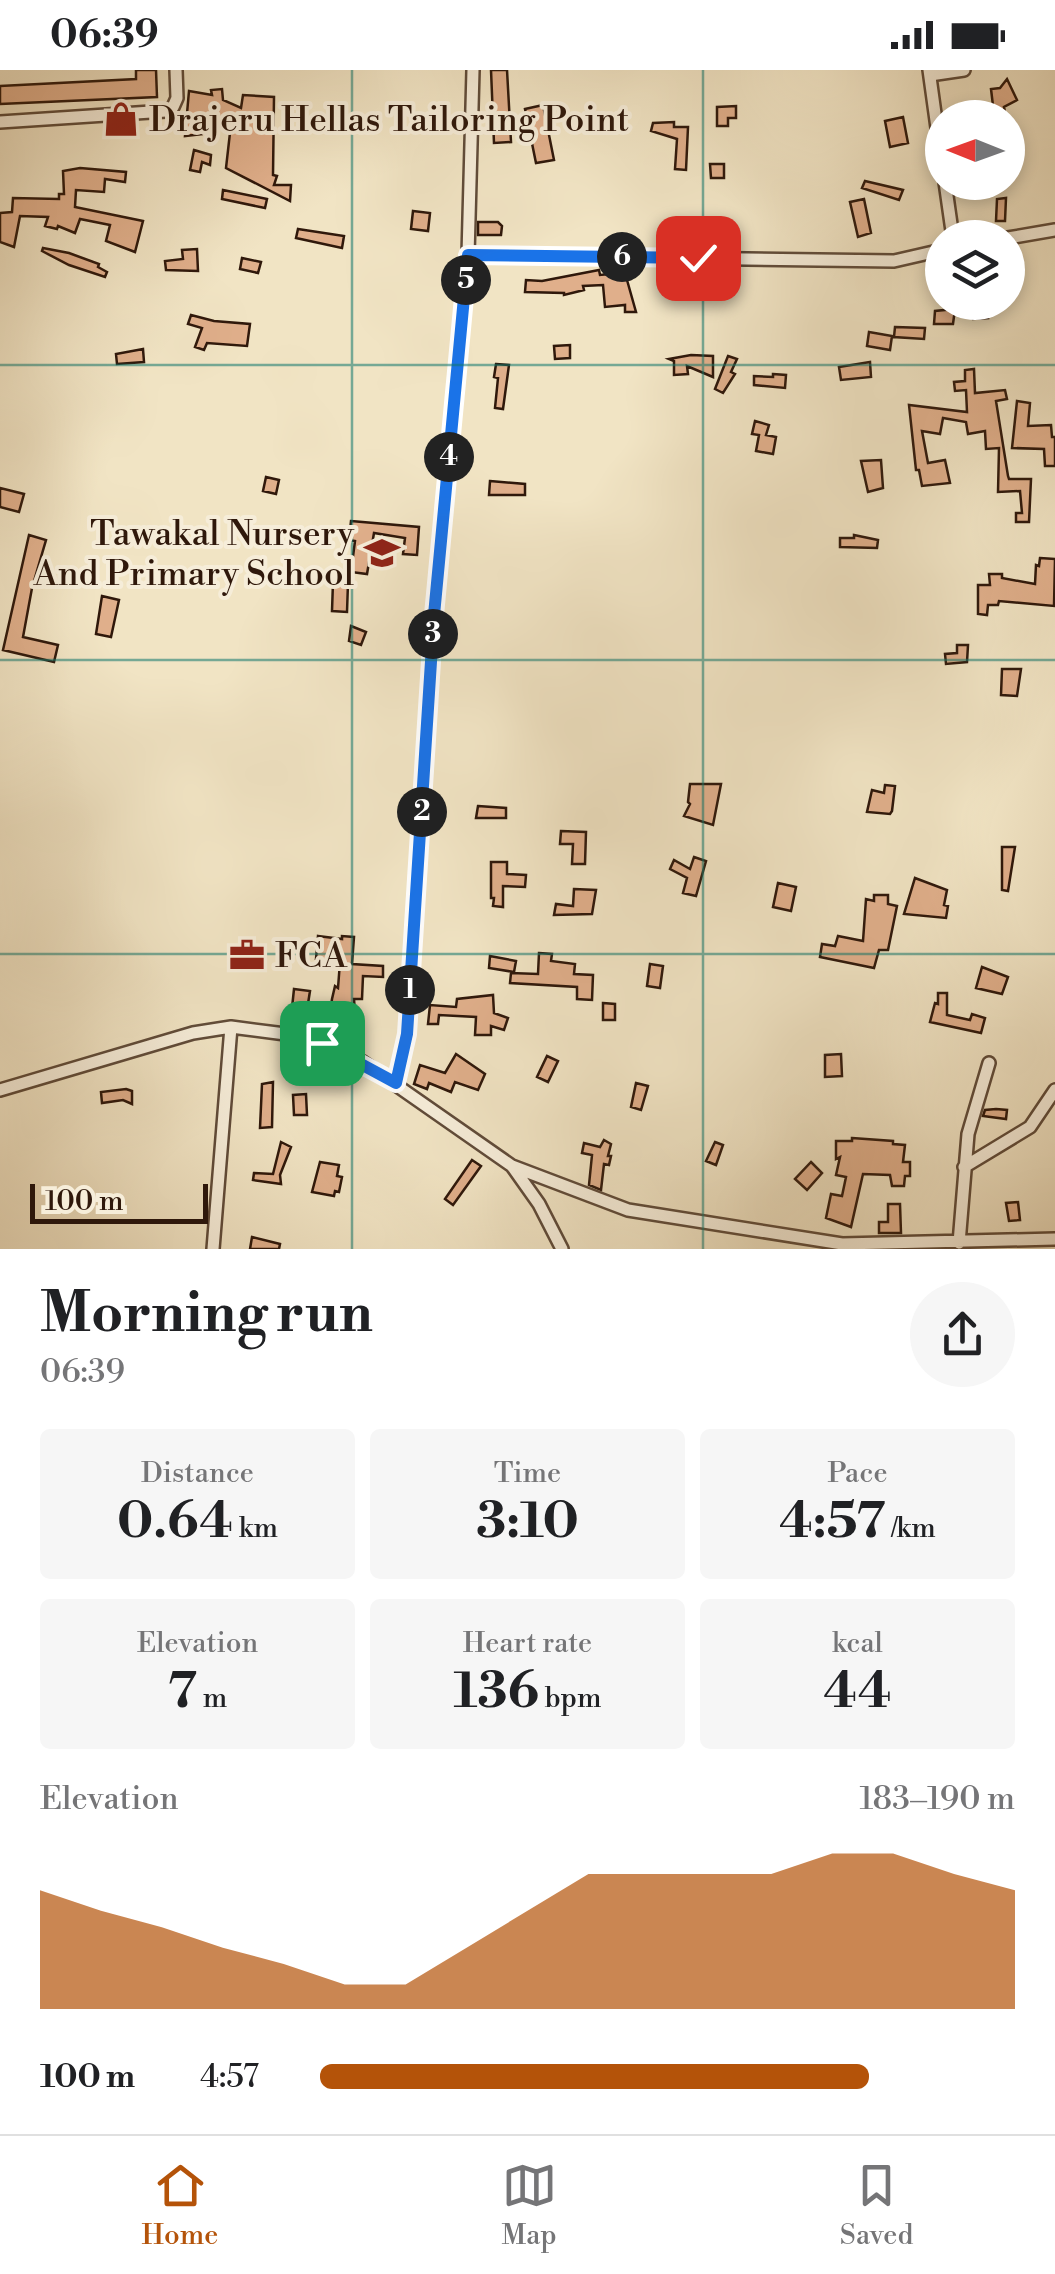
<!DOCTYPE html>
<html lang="en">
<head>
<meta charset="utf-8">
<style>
  :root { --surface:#fff; --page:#f6f6f6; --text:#202124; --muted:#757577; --line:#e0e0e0; --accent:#b45309 }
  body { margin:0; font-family:"Libre Bodoni",serif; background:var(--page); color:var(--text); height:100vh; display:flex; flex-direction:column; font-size:38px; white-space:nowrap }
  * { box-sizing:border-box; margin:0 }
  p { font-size:32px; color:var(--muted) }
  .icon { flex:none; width:55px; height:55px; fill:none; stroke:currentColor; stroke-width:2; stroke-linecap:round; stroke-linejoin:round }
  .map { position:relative; height:1179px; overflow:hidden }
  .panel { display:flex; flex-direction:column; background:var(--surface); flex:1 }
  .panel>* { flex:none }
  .needle { width:65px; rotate:271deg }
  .controls { position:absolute; left:925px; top:30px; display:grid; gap:20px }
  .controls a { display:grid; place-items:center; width:100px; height:100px; border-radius:50%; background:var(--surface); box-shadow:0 5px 15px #0003; font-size:50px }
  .scale { position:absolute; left:30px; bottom:25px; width:178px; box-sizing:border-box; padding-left:10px; border:5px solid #2f180b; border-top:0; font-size:28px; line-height:35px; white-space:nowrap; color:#2f180b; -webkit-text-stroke:8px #f6edd9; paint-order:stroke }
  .pin { position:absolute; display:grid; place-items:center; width:85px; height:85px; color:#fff; margin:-42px; border-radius:20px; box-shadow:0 5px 15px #0006 }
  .km { position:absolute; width:50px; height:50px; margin:-25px; border-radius:50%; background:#222; color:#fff; font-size:28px; line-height:50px; text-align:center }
  .round { display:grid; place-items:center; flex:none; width:105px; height:105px; border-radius:52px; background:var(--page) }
  .overview { display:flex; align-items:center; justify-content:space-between; height:170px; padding:0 40px }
  h1 { font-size:55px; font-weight:700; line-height:75px }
  .metrics { display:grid; grid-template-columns:repeat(3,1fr); gap:15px; height:170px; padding:10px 40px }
  .metrics div { display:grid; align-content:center; border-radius:10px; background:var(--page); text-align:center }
  .metrics b { font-size:50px; font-weight:700 }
  .metrics small { font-size:28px; font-weight:400 }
  .metrics p { font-size:28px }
  .chart { height:280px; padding:20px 40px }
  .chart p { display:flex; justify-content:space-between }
  .chart svg { width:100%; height:180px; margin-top:10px; fill:var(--accent); opacity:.7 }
  ul { padding:0 40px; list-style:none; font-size:32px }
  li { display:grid; grid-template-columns:160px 120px 1fr; align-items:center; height:75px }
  li i { height:25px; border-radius:12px; background:var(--accent) }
  .status { display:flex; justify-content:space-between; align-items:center; height:70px; padding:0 50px; background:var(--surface); direction:ltr }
  .status svg { height:28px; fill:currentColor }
  .dock { display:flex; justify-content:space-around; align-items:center; height:140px; border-top:2px solid var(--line); background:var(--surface); font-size:28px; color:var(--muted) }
  .dock a { display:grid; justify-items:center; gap:5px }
  .dock .current { color:var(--accent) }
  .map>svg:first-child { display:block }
  .building { fill:#e0af8b; stroke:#2f180b; stroke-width:2.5 }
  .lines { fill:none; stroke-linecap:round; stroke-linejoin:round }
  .street-casing { stroke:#604b39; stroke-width:16 }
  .street { stroke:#f6edd9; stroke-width:11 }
  .route-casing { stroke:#fff; stroke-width:20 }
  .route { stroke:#1a73e8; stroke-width:12 }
  .grid { fill:none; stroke:#0f766e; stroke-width:2.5; stroke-opacity:0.55 }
  .labels { text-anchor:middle; stroke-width:8; stroke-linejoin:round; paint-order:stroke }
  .poi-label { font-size:35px; fill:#2f180b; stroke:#f6edd9; text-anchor:start }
</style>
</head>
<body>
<div class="status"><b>06:39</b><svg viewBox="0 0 49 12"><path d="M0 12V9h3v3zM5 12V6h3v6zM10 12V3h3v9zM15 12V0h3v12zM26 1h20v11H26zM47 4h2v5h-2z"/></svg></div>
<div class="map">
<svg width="1055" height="1179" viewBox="0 0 1055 1179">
  <rect width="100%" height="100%" fill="#f1e4c4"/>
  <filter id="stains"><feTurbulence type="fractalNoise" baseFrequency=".002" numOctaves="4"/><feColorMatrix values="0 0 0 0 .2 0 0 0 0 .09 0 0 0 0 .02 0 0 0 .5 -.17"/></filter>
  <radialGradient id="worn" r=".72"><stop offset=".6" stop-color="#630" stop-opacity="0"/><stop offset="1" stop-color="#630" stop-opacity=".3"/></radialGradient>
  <!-- building -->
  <path class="building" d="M 136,0 L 156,0 L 157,27 L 0,34 L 0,16 L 136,9 Z
    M 491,0 L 507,0 L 511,72 L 494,73 Z
    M 1007,9 L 1017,30 L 1004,37 L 1005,42 L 994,44 L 991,19 L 1000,18 Z
    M 222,19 L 223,30 L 241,38 L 243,25 L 274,27 L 273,105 L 277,106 L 274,115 L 291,115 L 290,131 L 226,98 L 231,54 L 213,50 L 212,58 L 203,58 L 202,64 L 185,66 L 189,21 L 212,25 L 211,20 Z
    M 543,35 L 554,90 L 536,93 L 525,39 Z
    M 736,36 L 736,48 L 728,48 L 728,56 L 717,56 L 717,37 Z
    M 903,47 L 908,73 L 890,77 L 885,51 Z
    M 674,52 L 674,57 L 688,57 L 686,100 L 675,99 L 677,69 L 651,61 L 653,53 Z
    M 194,80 L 211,85 L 210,95 L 202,92 L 200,102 L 190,100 Z
    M 710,94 L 724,94 L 724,108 L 711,108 Z
    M 80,98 L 126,102 L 125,112 L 105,109 L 104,122 L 76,120 L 75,137 L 143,151 L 135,182 L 106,171 L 110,155 L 80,149 L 75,163 L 58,156 L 57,159 L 45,156 L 48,147 L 20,146 L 14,177 L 0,172 L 0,143 L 12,142 L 13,128 L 59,129 L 59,124 L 64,124 L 63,101 Z
    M 865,111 L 903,120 L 899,130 L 862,118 Z
    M 223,120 L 267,129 L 265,138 L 222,129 Z
    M 1006,128 L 1005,151 L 996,151 L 997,129 Z
    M 864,129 L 871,163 L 858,167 L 850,132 Z
    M 413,141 L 430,143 L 428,161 L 411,159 Z
    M 478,152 L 498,152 L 502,156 L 501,165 L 478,165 Z
    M 298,159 L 344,166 L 342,178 L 296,168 Z
    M 43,178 L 69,183 L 99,194 L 98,197 L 107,202 L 105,207 L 69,195 L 42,181 Z
    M 197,179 L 198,201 L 166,200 L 165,191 L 183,189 L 182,180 Z
    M 242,188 L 261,192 L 258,203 L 240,199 Z
    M 620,199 L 630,199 L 631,209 L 627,210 L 636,242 L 625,242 L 625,235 L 605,237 L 603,215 L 583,216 L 584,220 L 564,225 L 564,223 L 525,222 L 526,210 L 542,211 L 599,200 L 600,205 L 620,203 Z
    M 985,234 L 988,248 L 973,249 L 971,236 Z
    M 955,239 L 953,254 L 934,254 L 935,241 Z
    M 191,245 L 214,251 L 250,254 L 247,276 L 207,273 L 204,280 L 195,277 L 202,258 L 188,254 Z
    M 895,257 L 925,258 L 924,269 L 894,267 Z
    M 869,262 L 892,266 L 890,280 L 867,276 Z
    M 570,275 L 570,288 L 555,289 L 554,276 Z
    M 143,279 L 144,292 L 117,294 L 116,284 Z
    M 691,285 L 713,286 L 713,307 L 687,296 L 688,304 L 674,305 L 674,291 L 669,289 Z
    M 728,286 L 737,289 L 731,302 L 735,304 L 723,323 L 715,319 Z
    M 870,292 L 871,307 L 841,310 L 839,297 Z
    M 496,294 L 509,295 L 503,339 L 495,338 L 498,308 L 494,307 Z
    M 974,299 L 975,323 L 1005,320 L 1007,329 L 996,331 L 1008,406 L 1009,409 L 1031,409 L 1029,452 L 1016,452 L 1016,443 L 1022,443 L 1020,421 L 998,422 L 999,378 L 986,379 L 985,361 L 968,364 L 966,352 L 943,348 L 940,364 L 922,361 L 928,393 L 945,390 L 950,413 L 922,416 L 919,400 L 916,400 L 909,335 L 967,342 L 966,320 L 955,321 L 954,312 L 965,311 L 965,300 Z
    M 773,304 L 786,305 L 785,318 L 754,315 L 754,306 L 773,307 Z
    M 1017,331 L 1030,333 L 1028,356 L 1051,355 L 1052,367 L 1055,367 L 1055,396 L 1045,396 L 1044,379 L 1012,378 Z
    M 755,351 L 769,355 L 766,365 L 776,367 L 773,384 L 756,381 L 759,365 L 752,364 Z
    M 881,390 L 883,418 L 868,422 L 861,391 Z
    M 266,407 L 279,410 L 276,424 L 263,421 Z
    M 490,411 L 525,414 L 525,425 L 489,425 Z
    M 0,418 L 24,424 L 19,442 L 0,437 Z
    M 351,451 L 419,457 L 417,485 L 403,484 L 405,468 L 374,463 L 367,504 L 351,502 L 355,471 L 349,470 Z
    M 29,465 L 46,470 L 32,518 L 23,567 L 58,575 L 54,592 L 3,580 Z
    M 854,465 L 878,470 L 877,478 L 840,477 L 840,468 L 854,468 Z
    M 1040,488 L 1055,489 L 1054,536 L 999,531 L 998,535 L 988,535 L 987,545 L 978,544 L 978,515 L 990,515 L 989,504 L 1002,504 L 1002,508 L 1035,514 L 1036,495 L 1039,496 Z
    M 333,512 L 348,513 L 347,542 L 332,541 Z
    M 102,526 L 119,530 L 111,567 L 96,564 Z
    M 351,556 L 366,562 L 361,575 L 349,571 Z
    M 957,575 L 968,575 L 967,592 L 946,594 L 945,584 L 957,583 Z
    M 1002,599 L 1021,599 L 1017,626 L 1001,625 Z
    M 690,714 L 721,714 L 713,755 L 684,746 L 690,734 L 688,732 Z
    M 885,715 L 895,716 L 892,741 L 890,744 L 867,742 L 872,720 L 884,723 Z
    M 478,736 L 506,738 L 506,748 L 476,748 Z
    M 561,761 L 586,762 L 585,794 L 572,794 L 573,774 L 560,774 Z
    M 1002,777 L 1015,777 L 1008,821 L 1002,820 Z
    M 694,787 L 706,791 L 696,826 L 683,823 L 687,808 L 670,799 L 674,790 L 690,799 Z
    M 491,792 L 507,792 L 507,804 L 526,805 L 525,817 L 503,816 L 503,837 L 493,836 L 494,828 L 491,828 Z
    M 915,808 L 947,820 L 944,835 L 948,836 L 946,848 L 904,844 Z
    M 778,813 L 796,817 L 791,841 L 773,837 Z
    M 574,819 L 596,820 L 592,844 L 554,845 L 556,834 L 573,836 Z
    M 874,825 L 888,825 L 888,834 L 897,836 L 888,880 L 879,880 L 874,898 L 820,887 L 822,874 L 835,876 L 838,866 L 863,871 L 866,829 L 874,831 Z
    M 318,866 L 342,869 L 342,866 L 354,867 L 352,894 L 383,896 L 383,907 L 363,906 L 362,929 L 354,929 L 356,957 L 339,957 L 338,965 L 327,964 L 332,929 L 335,916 L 338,918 L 340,892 L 316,889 Z
    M 539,883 L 552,884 L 551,891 L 575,894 L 574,904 L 593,905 L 592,930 L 577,929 L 577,917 L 510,913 L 511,903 L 538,904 Z
    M 490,886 L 516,891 L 514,902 L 489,898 Z
    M 650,894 L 663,896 L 660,918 L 647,916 Z
    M 982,897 L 1008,907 L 1002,924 L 976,918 Z
    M 294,919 L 310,921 L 307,940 L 292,938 Z
    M 938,923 L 947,923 L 947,945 L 970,950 L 972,944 L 985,948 L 981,963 L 930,952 L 935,933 L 938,934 Z
    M 493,925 L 494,943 L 508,948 L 504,960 L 491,956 L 491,965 L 475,965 L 476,947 L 439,945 L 438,954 L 428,954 L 430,935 L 456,937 L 457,929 Z
    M 603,933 L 615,934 L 615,950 L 603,950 Z
    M 456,984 L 485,1004 L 478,1020 L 455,1012 L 451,1022 L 429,1013 L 427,1019 L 414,1014 L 420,995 L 445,1003 Z
    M 841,984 L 842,1006 L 825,1007 L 825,985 Z
    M 547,986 L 558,991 L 548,1012 L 537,1007 Z
    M 273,1012 L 272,1057 L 260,1058 L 262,1014 Z
    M 636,1013 L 648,1016 L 641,1040 L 631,1037 Z
    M 126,1019 L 132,1021 L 132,1034 L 123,1030 L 102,1033 L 101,1022 Z
    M 306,1024 L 307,1045 L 294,1045 L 293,1025 Z
    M 996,1039 L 1007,1040 L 1006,1049 L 983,1046 L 985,1040 Z
    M 852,1068 L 893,1071 L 893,1074 L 905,1075 L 903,1092 L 910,1092 L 910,1106 L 905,1106 L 904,1116 L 892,1116 L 890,1105 L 863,1104 L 851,1157 L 826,1148 L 831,1124 L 842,1126 L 846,1107 L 836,1105 L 840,1087 L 836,1089 L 836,1071 L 852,1071 Z
    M 604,1070 L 611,1074 L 608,1086 L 611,1086 L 609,1095 L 604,1094 L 601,1120 L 589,1115 L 592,1085 L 582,1083 L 584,1073 L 600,1077 Z
    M 281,1072 L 291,1077 L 280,1105 L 281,1114 L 253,1110 L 254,1103 L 273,1104 Z
    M 715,1072 L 723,1075 L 716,1095 L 706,1091 Z
    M 472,1090 L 481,1096 L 453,1135 L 445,1129 Z
    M 320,1092 L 339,1095 L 337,1106 L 342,1107 L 339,1122 L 335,1121 L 334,1126 L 312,1122 Z
    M 811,1092 L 822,1103 L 807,1120 L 795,1109 Z
    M 1018,1132 L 1020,1150 L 1009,1151 L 1006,1133 Z
    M 888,1134 L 900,1134 L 901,1163 L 879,1163 L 879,1152 L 888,1152 Z
    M 252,1167 L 280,1174 L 279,1179 L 250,1179 Z"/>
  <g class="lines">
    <defs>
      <path id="street" d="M 929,0 L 942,94
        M 930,5 L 964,0
        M 0,52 L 166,41 L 173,37 L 177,28 L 176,0
        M 945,112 L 953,168
        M 1008,168 L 1055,160
        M 468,185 L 894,191 L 942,180
        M 395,1013 L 407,964 L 435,545 L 468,185 L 473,0
        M 0,1020 L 193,963 L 231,957 L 293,965 L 322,973 L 363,992 L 512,1096 L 539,1134 L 562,1179
        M 512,1096 L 628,1140 L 842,1174 L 1055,1169
        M 964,1097 L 1030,1057 L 1055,1020
        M 959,1173 L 968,1064 L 989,993
        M 213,1179 L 231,957"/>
    </defs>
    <!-- street casing -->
    <use href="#street" class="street-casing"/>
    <!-- street -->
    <use href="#street" class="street"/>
  </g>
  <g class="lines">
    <defs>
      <path id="route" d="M 322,973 L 396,1013 L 407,964 L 434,545 L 468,185 L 698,188"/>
    </defs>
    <!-- route casing -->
    <use href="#route" class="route-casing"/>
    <!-- route -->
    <use href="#route" class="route"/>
  </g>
  <!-- grid -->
  <path class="grid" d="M 352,0 L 352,1179M 703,0 L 703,1179M 0,295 L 1055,295M 0,590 L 1055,590M 0,884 L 1055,884"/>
  <!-- icons -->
  <defs>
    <symbol id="shop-bare" viewBox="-9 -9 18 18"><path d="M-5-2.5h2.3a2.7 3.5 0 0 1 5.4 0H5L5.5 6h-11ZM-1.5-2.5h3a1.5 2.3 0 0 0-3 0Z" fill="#8f2418" stroke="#f6edd9" stroke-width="2.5" paint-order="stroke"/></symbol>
    <symbol id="school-bare" viewBox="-9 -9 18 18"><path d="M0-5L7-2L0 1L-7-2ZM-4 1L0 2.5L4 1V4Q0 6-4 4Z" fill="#8f2418" stroke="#f6edd9" stroke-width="2.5" paint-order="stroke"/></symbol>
    <symbol id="office-bare" viewBox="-9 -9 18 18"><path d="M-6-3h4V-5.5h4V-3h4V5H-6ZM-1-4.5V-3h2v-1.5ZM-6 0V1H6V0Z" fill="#8f2418" stroke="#f6edd9" stroke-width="2.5" paint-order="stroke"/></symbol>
  </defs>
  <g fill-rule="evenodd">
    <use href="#shop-bare" x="96" y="24" width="50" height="50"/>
    <use href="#school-bare" x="357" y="458" width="50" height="50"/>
    <use href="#office-bare" x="222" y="860" width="50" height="50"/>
  </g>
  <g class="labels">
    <!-- poi labels -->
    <g class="poi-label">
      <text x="149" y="61">Drajeru Hellas Tailoring Point</text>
      <text x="354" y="475" text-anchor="end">Tawakal Nursery<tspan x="354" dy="40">And Primary School</tspan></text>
      <text x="275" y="897">FCA</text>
    </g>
  </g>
  <rect width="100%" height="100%" filter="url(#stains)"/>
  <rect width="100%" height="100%" fill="url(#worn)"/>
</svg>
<div class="controls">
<a><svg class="needle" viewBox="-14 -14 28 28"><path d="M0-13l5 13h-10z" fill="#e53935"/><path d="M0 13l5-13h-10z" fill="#757577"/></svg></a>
<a><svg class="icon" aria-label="layers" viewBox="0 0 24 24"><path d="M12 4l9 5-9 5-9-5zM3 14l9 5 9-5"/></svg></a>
</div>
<div class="scale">100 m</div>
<div class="pin" style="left:322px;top:973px;background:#1e9e55"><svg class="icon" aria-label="arrive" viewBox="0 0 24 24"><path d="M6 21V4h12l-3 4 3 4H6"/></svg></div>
<div class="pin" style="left:698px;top:188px;background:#d93025"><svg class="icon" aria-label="check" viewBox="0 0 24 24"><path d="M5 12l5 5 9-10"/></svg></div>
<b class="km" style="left:410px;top:920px">1</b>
<b class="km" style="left:422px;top:742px">2</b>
<b class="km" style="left:433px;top:564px">3</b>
<b class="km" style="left:449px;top:387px">4</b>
<b class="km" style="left:466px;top:210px">5</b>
<b class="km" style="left:622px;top:187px">6</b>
</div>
<section class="panel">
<div class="overview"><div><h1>Morning run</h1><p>06:39</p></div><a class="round"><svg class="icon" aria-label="share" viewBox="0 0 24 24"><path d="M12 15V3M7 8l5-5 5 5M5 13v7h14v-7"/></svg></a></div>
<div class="metrics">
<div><p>Distance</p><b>0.64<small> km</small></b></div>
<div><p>Time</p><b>3:10</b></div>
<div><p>Pace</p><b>4:57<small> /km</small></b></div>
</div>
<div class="metrics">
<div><p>Elevation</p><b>7<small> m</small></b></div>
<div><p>Heart rate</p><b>136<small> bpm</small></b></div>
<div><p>kcal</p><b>44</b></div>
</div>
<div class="chart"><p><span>Elevation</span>183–190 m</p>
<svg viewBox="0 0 160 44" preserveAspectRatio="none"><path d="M0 44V15L10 20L20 24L30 29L40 33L50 38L60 38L70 29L80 20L90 11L100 11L110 11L120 11L130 6L140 6L150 11L160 15V44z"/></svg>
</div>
<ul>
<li><b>100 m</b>4:57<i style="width:79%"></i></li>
</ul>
</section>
<nav class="dock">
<a class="current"><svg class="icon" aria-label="home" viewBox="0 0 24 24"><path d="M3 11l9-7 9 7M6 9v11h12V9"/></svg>Home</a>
<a><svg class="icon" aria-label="map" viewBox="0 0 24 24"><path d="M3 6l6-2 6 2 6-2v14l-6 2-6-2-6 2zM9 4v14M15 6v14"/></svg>Map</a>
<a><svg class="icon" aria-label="saved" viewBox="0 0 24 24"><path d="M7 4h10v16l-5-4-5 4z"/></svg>Saved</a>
</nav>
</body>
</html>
